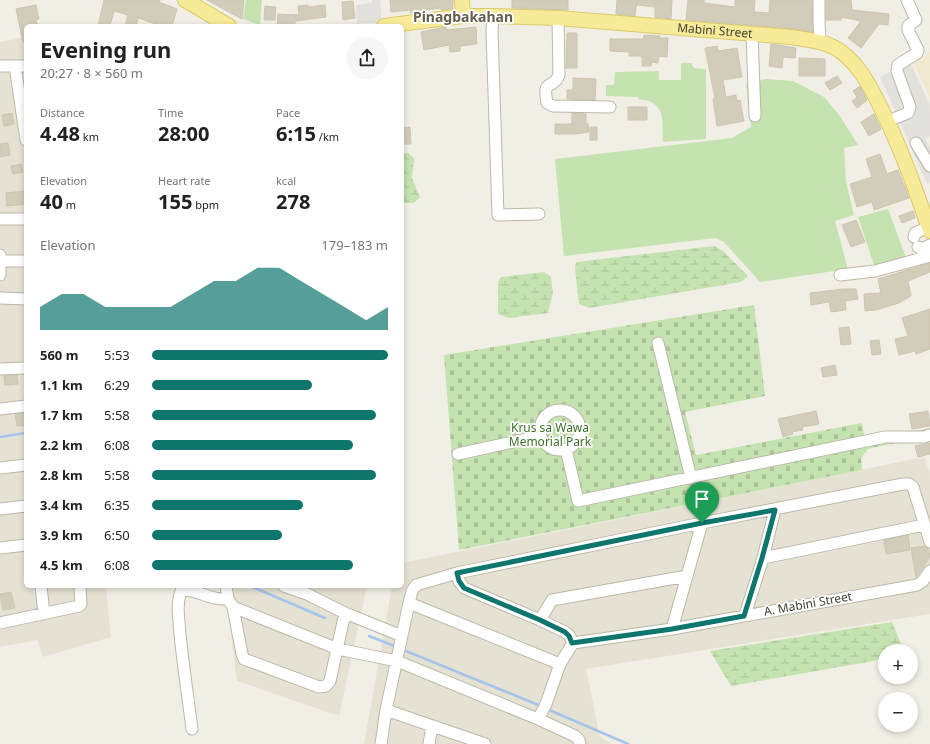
<!DOCTYPE html>
<html lang="en">
<head>
<meta charset="utf-8">
<style>
  :root { --surface:#fff; --page:#f6f6f6; --text:#202124; --muted:#757577; --accent:#0f766e }
  body { margin:0; font-family:"Noto Sans",sans-serif; background:var(--page); color:var(--text); height:100vh; display:flex; flex-direction:column; font-size:15px; white-space:nowrap }
  * { box-sizing:border-box; margin:0 }
  p { font-size:13px; color:var(--muted) }
  .icon { flex:none; width:22px; height:22px; fill:none; stroke:currentColor; stroke-width:2; stroke-linecap:round; stroke-linejoin:round }
  .map { position:relative; flex:1; overflow:hidden }
  .sheet { position:absolute; left:24px; top:24px; width:380px; height:564px; display:flex; flex-direction:column; background:var(--surface); border-radius:6px; box-shadow:0 2px 6px #0003 }
  .sheet>* { flex:none }
  .buttons { position:absolute; left:878px; top:644px; display:grid; gap:8px }
  .buttons a { display:grid; place-items:center; width:40px; height:40px; border-radius:50%; background:var(--surface); box-shadow:0 2px 6px #0003; font-size:20px }
  .pin { position:absolute; display:grid; place-items:center; width:34px; height:34px; color:#fff; margin:-41px -17px; border-radius:50% 50% 50% 0; rotate:-45deg; box-shadow:0 0 4px #0007 }
  .pin .icon { rotate:45deg }
  .round { display:grid; place-items:center; flex:none; width:42px; height:42px; border-radius:21px; background:var(--page) }
  .overview { display:flex; align-items:center; justify-content:space-between; height:68px; padding:0 16px }
  h1 { font-size:22px; font-weight:700; line-height:30px }
  .stats { display:grid; grid-template-columns:repeat(3,1fr); gap:6px; height:68px; padding:4px 16px }
  .stats div { display:grid; align-content:center }
  .stats b { font-size:20px; font-weight:700 }
  .stats small { font-size:11px; font-weight:400 }
  .stats p { font-size:11px }
  .chart { height:112px; padding:8px 16px }
  .chart p { display:flex; justify-content:space-between }
  .chart svg { width:100%; height:72px; margin-top:4px; fill:var(--accent); opacity:.7 }
  ul { padding:0 16px; list-style:none; font-size:13px }
  li { display:grid; grid-template-columns:64px 48px 1fr; align-items:center; height:30px }
  li i { height:10px; border-radius:5px; background:var(--accent) }
  .map>svg:first-child { display:block }
  .residential { fill:#e5e2d4 }
  .commercial { fill:#f2e9d1 }
  .green { fill:#c5e3b0 }
  .wetland { fill:url(#wetland-marsh) }
  .cemetery { fill:url(#cemetery-stones) }
  .parking { fill:#e2e1dd }
  .lines { fill:none; stroke-linecap:round; stroke-linejoin:round }
  .stream { stroke:#a5c4eb; stroke-width:2.5 }
  .building { fill:#d2cdbb; stroke:#ccc5af }
  .minor-casing { stroke:#bcb8a9; stroke-width:13 }
  .major-casing { stroke:#dbca6a; stroke-width:16 }
  .minor { stroke:#fff; stroke-width:11 }
  .major { stroke:#f7ea98; stroke-width:14 }
  .route-casing { stroke:#fff; stroke-width:8 }
  .route { stroke:#0f766e; stroke-width:5 }
  .labels { text-anchor:middle; stroke-width:3.5; stroke-linejoin:round; paint-order:stroke }
  .street-label { font-size:12px; fill:#434035; stroke:#fff }
  .park-label { font-size:12px; fill:#3c712d; stroke:#fff }
  .quarter-label { font-size:14px; font-weight:bold; fill:#655f4d; stroke:#fff }
</style>
</head>
<body>
<div class="map">
<svg width="930" height="744" viewBox="0 0 930 744">
  <defs>
    <pattern id="wetland-marsh" width="20" height="14" patternUnits="userSpaceOnUse"><rect width="20" height="14" fill="#c5e3b0"/><path d="M1 5h8M5 5V1M11 12h8M15 12V8" fill="none" stroke="#aac498"/></pattern>
    <pattern id="cemetery-stones" width="16" height="16" patternUnits="userSpaceOnUse"><rect width="16" height="16" fill="#c5e3b0"/><path d="M2 7V4a2 2 0 0 1 4 0v3zM10 15v-3a2 2 0 0 1 4 0v3z" fill="#aac498"/></pattern>
  </defs>
  <rect width="100%" height="100%" fill="#f1efe5"/>
  <!-- residential -->
  <path class="residential" d="M 26,37 L 26,586 L 106,586 L 111,637 L 43,657 L 37,640 L 0,647 L 0,42 Z
    M 924,457 L 930,473 L 930,614 L 586,669 L 600,737 L 612,744 L 364,744 L 392,586 L 402,586 L 402,563 Z
    M 222,586 L 367,586 L 339,716 L 237,681 L 229,618 Z"/>
  <!-- commercial -->
  <path class="commercial" d="M 930,52 L 930,98 L 913,62 Z"/>
  <!-- green -->
  <path class="green" d="M 246,0 L 262,0 L 260,25 L 243,19 Z
    M 681,63 L 691,63 L 694,68 L 706,69 L 706,139 L 663,142 C 662,119 667,102 638,99 L 638,97 L 606,96 L 606,85 L 614,85 L 615,72 L 659,71 L 659,80 L 681,80 Z
    M 766,79 L 793,81 L 824,97 L 840,116 L 858,145 L 844,148 L 846,182 L 854,215 L 835,221 L 848,269 L 760,282 L 724,242 L 716,238 L 564,256 L 555,159 L 732,138 L 751,127 L 746,84 Z
    M 888,209 L 907,260 L 875,268 L 858,217 Z"/>
  <!-- wetland -->
  <path class="wetland" d="M 402,153 L 408,153 L 414,158 L 412,178 L 420,197 L 414,203 L 402,203 Z
    M 714,246 L 723,251 L 748,276 L 741,282 L 589,308 L 579,304 L 575,268 L 576,262 Z
    M 544,272 L 551,277 L 553,293 L 548,313 L 509,318 L 498,314 L 498,282 L 501,277 Z
    M 892,622 L 904,651 L 885,651 L 885,659 L 731,686 L 710,651 Z"/>
  <!-- cemetery -->
  <path class="cemetery" d="M 754,305 L 765,396 L 685,412 L 696,455 L 862,423 L 864,435 L 923,430 L 930,428 L 930,441 L 924,442 L 890,444 L 868,449 L 861,458 L 862,470 L 459,550 L 444,355 Z"/>
  <!-- parking -->
  <path class="parking" d="M 372,0 L 380,0 L 382,22 L 357,24 L 356,5 L 372,3 Z
    M 910,62 L 930,105 L 930,136 L 925,139 L 930,148 L 930,182 L 927,184 L 880,77 Z"/>
  <g class="lines">
    <!-- stream -->
    <path class="stream" d="M 0,437 L 26,433
      M 250,586 L 325,618
      M 369,636 L 397,647
      M 401,649 L 541,706
      M 547,709 L 628,744"/>
  </g>
  <!-- building -->
  <path class="building" d="M 104,0 L 160,0 L 159,2 L 177,9 L 172,26 L 155,26 L 156,24 L 138,18 L 136,26 L 125,26 L 128,15 L 114,11 L 110,26 L 98,26 Z
    M 207,0 L 244,0 L 242,19 L 227,11 Z
    M 390,0 L 453,0 L 453,9 L 441,10 L 441,8 L 423,10 L 423,12 L 411,13 L 410,10 L 391,12 Z
    M 512,0 L 568,0 L 568,10 L 512,8 Z
    M 617,0 L 637,0 L 635,16 L 616,14 Z
    M 638,0 L 672,0 L 671,19 L 655,17 L 655,7 L 637,5 Z
    M 688,0 L 704,0 L 704,3 L 735,7 L 735,0 L 755,0 L 754,12 L 769,13 L 770,0 L 812,0 L 813,32 L 792,29 L 686,20 Z
    M 826,0 L 851,0 L 852,10 L 889,14 L 888,25 L 879,24 L 861,48 L 848,38 L 861,21 L 841,17 L 841,20 L 826,20 Z
    M 353,1 L 355,18 L 343,20 L 342,2 Z
    M 36,5 L 39,19 L 36,20 L 38,26 L 26,26 L 26,42 L 23,42 L 16,9 Z
    M 308,5 L 308,7 L 325,5 L 326,17 L 295,21 L 295,26 L 277,26 L 278,14 L 299,15 L 298,6 Z
    M 265,6 L 276,7 L 275,20 L 264,20 Z
    M 446,27 L 447,30 L 476,27 L 477,44 L 460,46 L 460,51 L 450,52 L 449,45 L 424,50 L 421,32 Z
    M 567,33 L 577,33 L 577,68 L 566,68 Z
    M 644,35 L 660,36 L 660,38 L 668,38 L 667,57 L 659,56 L 658,63 L 652,62 L 651,66 L 642,66 L 642,56 L 629,56 L 629,52 L 610,51 L 610,39 L 643,39 Z
    M 771,44 L 796,48 L 795,58 L 783,57 L 782,68 L 769,66 Z
    M 717,46 L 718,51 L 737,48 L 742,77 L 723,80 L 726,97 L 736,95 L 737,101 L 740,100 L 744,121 L 717,126 L 713,99 L 715,98 L 705,48 Z
    M 799,58 L 825,59 L 825,76 L 799,76 Z
    M 837,76 L 842,83 L 830,90 L 825,83 Z
    M 573,78 L 596,79 L 595,100 L 567,99 L 567,90 L 573,90 Z
    M 860,86 L 867,100 L 857,108 L 852,101 L 857,97 L 853,91 Z
    M 628,107 L 647,107 L 647,120 L 628,120 Z
    M 12,113 L 14,124 L 4,126 L 2,115 Z
    M 572,113 L 586,114 L 586,124 L 588,123 L 589,132 L 576,134 L 555,134 L 555,124 L 572,124 Z
    M 874,114 L 881,129 L 869,136 L 861,122 Z
    M 410,127 L 411,144 L 402,144 L 402,128 Z
    M 590,127 L 597,127 L 597,140 L 590,140 Z
    M 8,143 L 10,155 L 0,157 L 0,144 Z
    M 880,154 L 887,174 L 898,170 L 909,198 L 874,210 L 872,202 L 857,207 L 850,184 L 872,177 L 866,159 Z
    M 21,164 L 23,172 L 13,174 L 11,166 Z
    M 26,191 L 26,204 L 7,206 L 6,193 Z
    M 913,211 L 915,218 L 902,223 L 899,216 Z
    M 856,220 L 865,242 L 851,247 L 842,225 Z
    M 930,263 L 930,272 L 908,281 L 911,296 L 899,303 L 876,310 L 865,311 L 864,294 L 881,293 L 878,279 Z
    M 843,289 L 856,289 L 858,299 L 845,301 L 846,310 L 831,312 L 829,302 L 811,305 L 810,293 Z
    M 930,309 L 930,349 L 916,354 L 915,351 L 899,355 L 895,339 L 908,336 L 902,318 Z
    M 849,327 L 851,344 L 841,345 L 839,328 Z
    M 879,340 L 881,354 L 872,355 L 870,341 Z
    M 835,365 L 837,375 L 823,377 L 821,368 Z
    M 17,375 L 18,384 L 5,385 L 4,376 Z
    M 816,411 L 819,424 L 802,427 L 803,430 L 792,432 L 793,434 L 783,437 L 778,419 Z
    M 928,411 L 930,426 L 912,429 L 909,414 Z
    M 26,413 L 26,425 L 17,426 L 15,414 Z
    M 930,443 L 930,454 L 918,457 L 915,446 Z
    M 908,535 L 910,550 L 886,554 L 884,540 Z
    M 925,546 L 928,549 L 930,556 L 923,568 L 916,577 L 911,548 Z
    M 11,592 L 15,608 L 3,610 L 0,594 Z"/>
  <g class="lines">
    <defs>
      <path id="minor" d="M 819,0 L 819,21 L 820,42
        M 493,16 L 492,32 L 498,215 L 539,214
        M 558,18 L 559,75 C 553,91 542,77 547,103 L 553,106 L 610,107
        M 752,34 L 755,116
        M 0,66 L 26,66
        M 15,66 L 26,140
        M 888,121 L 908,113 L 910,107 L 897,71 L 898,65 L 917,53 L 918,50 L 908,30 L 908,26 L 916,20 L 907,0
        M 916,143 L 930,166
        M 0,219 L 26,219
        M 914,237 L 915,233 L 929,227
        M 918,247 L 921,249 L 930,245
        M 0,261 L 26,261
        M 0,275 L 0,255
        M 840,275 L 875,271 L 930,256
        M 0,298 L 26,299
        M 658,343 L 691,478
        M 0,369 L 26,368
        M 0,409 L 26,406
        M540 430a20 20 0 1 1 40 0a20 20 0 1 1-40 0Z
        M 566,449 L 578,501 L 885,437 L 924,437 L 930,435
        M 458,454 L 541,436
        M 0,468 L 26,465
        M 0,509 L 26,506
        M 0,548 L 26,545
        M 763,558 L 924,525
        M 457,573 L 459,581 L 464,588 L 540,620 L 565,632 L 569,635 L 573,643
        M 41,586 L 44,614
        M 226,586 L 228,599 L 233,607 L 338,649 L 397,661 L 538,719 L 575,736 L 579,740 L 580,744
        M 409,603 L 560,664
        M 233,607 L 242,654 L 244,659 L 319,687 L 326,686 L 330,681 L 345,613 L 307,594 L 284,586
        M 345,613 L 402,636
        M 745,615 L 763,558 L 775,510
        M 540,620 L 552,600 L 687,576
        M 0,623 L 79,606 L 81,604 L 80,586
        M 672,629 L 702,523
        M 386,710 L 485,744
        M 538,719 L 546,704 L 560,664 L 573,643 L 672,629 L 917,585 L 923,581 L 930,571
        M 192,729 C 188,697 183,665 180,634 C 179,619 176,605 181,591 C 193,588 203,596 215,598 C 219,599 224,599 228,599
        M 381,744 L 386,710 L 409,603 L 412,591 L 416,585 L 457,573 L 702,523 L 903,484 L 909,484 L 913,487 L 930,542
        M 429,744 L 432,726"/>
      <g id="major">
        <path d="M 185,0 L 229,26"/>
        <path d="M 462,0 L 463,16"/>
        <path id="s1" d="M 384,26 L 463,16 L 493,16 L 558,18 L 791,37 C 808,40 826,41 840,51 C 860,66 868,83 879,104 C 900,145 915,188 930,231"/>
      </g>
    </defs>
    <!-- minor casing -->
    <use href="#minor" class="minor-casing"/>
    <!-- major casing -->
    <use href="#major" class="major-casing"/>
    <!-- minor -->
    <use href="#minor" class="minor"/>
    <!-- major -->
    <use href="#major" class="major"/>
  </g>
  <g class="lines">
    <defs>
      <path id="route" d="M 775,510 L 762,558 L 744,616 L 672,629 L 572,643 L 569,636 L 565,632 L 540,620 L 464,588 L 459,581 L 457,573 L 702,523 Z"/>
    </defs>
    <!-- route casing -->
    <use href="#route" class="route-casing"/>
    <!-- route -->
    <use href="#route" class="route"/>
  </g>
  <g class="labels">
    <!-- street labels -->
    <g class="street-label">
      <text dy="4" stroke="none"><textPath href="#s1" startOffset="332">Mabini Street</textPath></text>
      <text transform="translate(808 604) rotate(-10)" y="4">A. Mabini Street</text>
    </g>
    <!-- park labels -->
    <g class="park-label">
      <text x="550" y="432">Krus sa Wawa<tspan x="550" dy="14">Memorial Park</tspan></text>
    </g>
    <!-- quarter labels -->
    <g class="quarter-label">
      <text x="463" y="22">Pinagbakahan</text>
    </g>
  </g>
</svg>
<div class="buttons">
<a>+</a>
<a>−</a>
</div>
<div class="pin" style="left:702px;top:523px;background:#1e9e55"><svg class="icon" aria-label="arrive" viewBox="0 0 24 24"><path d="M6 21V4h12l-3 4 3 4H6"/></svg></div>
<section class="sheet">
<div class="overview"><div><h1>Evening run</h1><p>20:27 · 8 × 560 m</p></div><a class="round"><svg class="icon" aria-label="share" viewBox="0 0 24 24"><path d="M12 15V3M7 8l5-5 5 5M5 13v7h14v-7"/></svg></a></div>
<div class="stats">
<div><p>Distance</p><b>4.48<small> km</small></b></div>
<div><p>Time</p><b>28:00</b></div>
<div><p>Pace</p><b>6:15<small> /km</small></b></div>
</div>
<div class="stats">
<div><p>Elevation</p><b>40<small> m</small></b></div>
<div><p>Heart rate</p><b>155<small> bpm</small></b></div>
<div><p>kcal</p><b>278</b></div>
</div>
<div class="chart"><p><span>Elevation</span>179–183 m</p>
<svg viewBox="0 0 160 44" preserveAspectRatio="none"><path d="M0 44V30L10 22L20 22L30 30L40 30L50 30L60 30L70 22L80 14L90 14L100 6L110 6L120 14L130 22L140 30L150 38L160 30V44z"/></svg>
</div>
<ul>
<li><b>560 m</b>5:53<i style="width:100%"></i></li>
<li><b>1.1 km</b>6:29<i style="width:68%"></i></li>
<li><b>1.7 km</b>5:58<i style="width:95%"></i></li>
<li><b>2.2 km</b>6:08<i style="width:85%"></i></li>
<li><b>2.8 km</b>5:58<i style="width:95%"></i></li>
<li><b>3.4 km</b>6:35<i style="width:64%"></i></li>
<li><b>3.9 km</b>6:50<i style="width:55%"></i></li>
<li><b>4.5 km</b>6:08<i style="width:85%"></i></li>
</ul>
</section>
</div>
</body>
</html>
